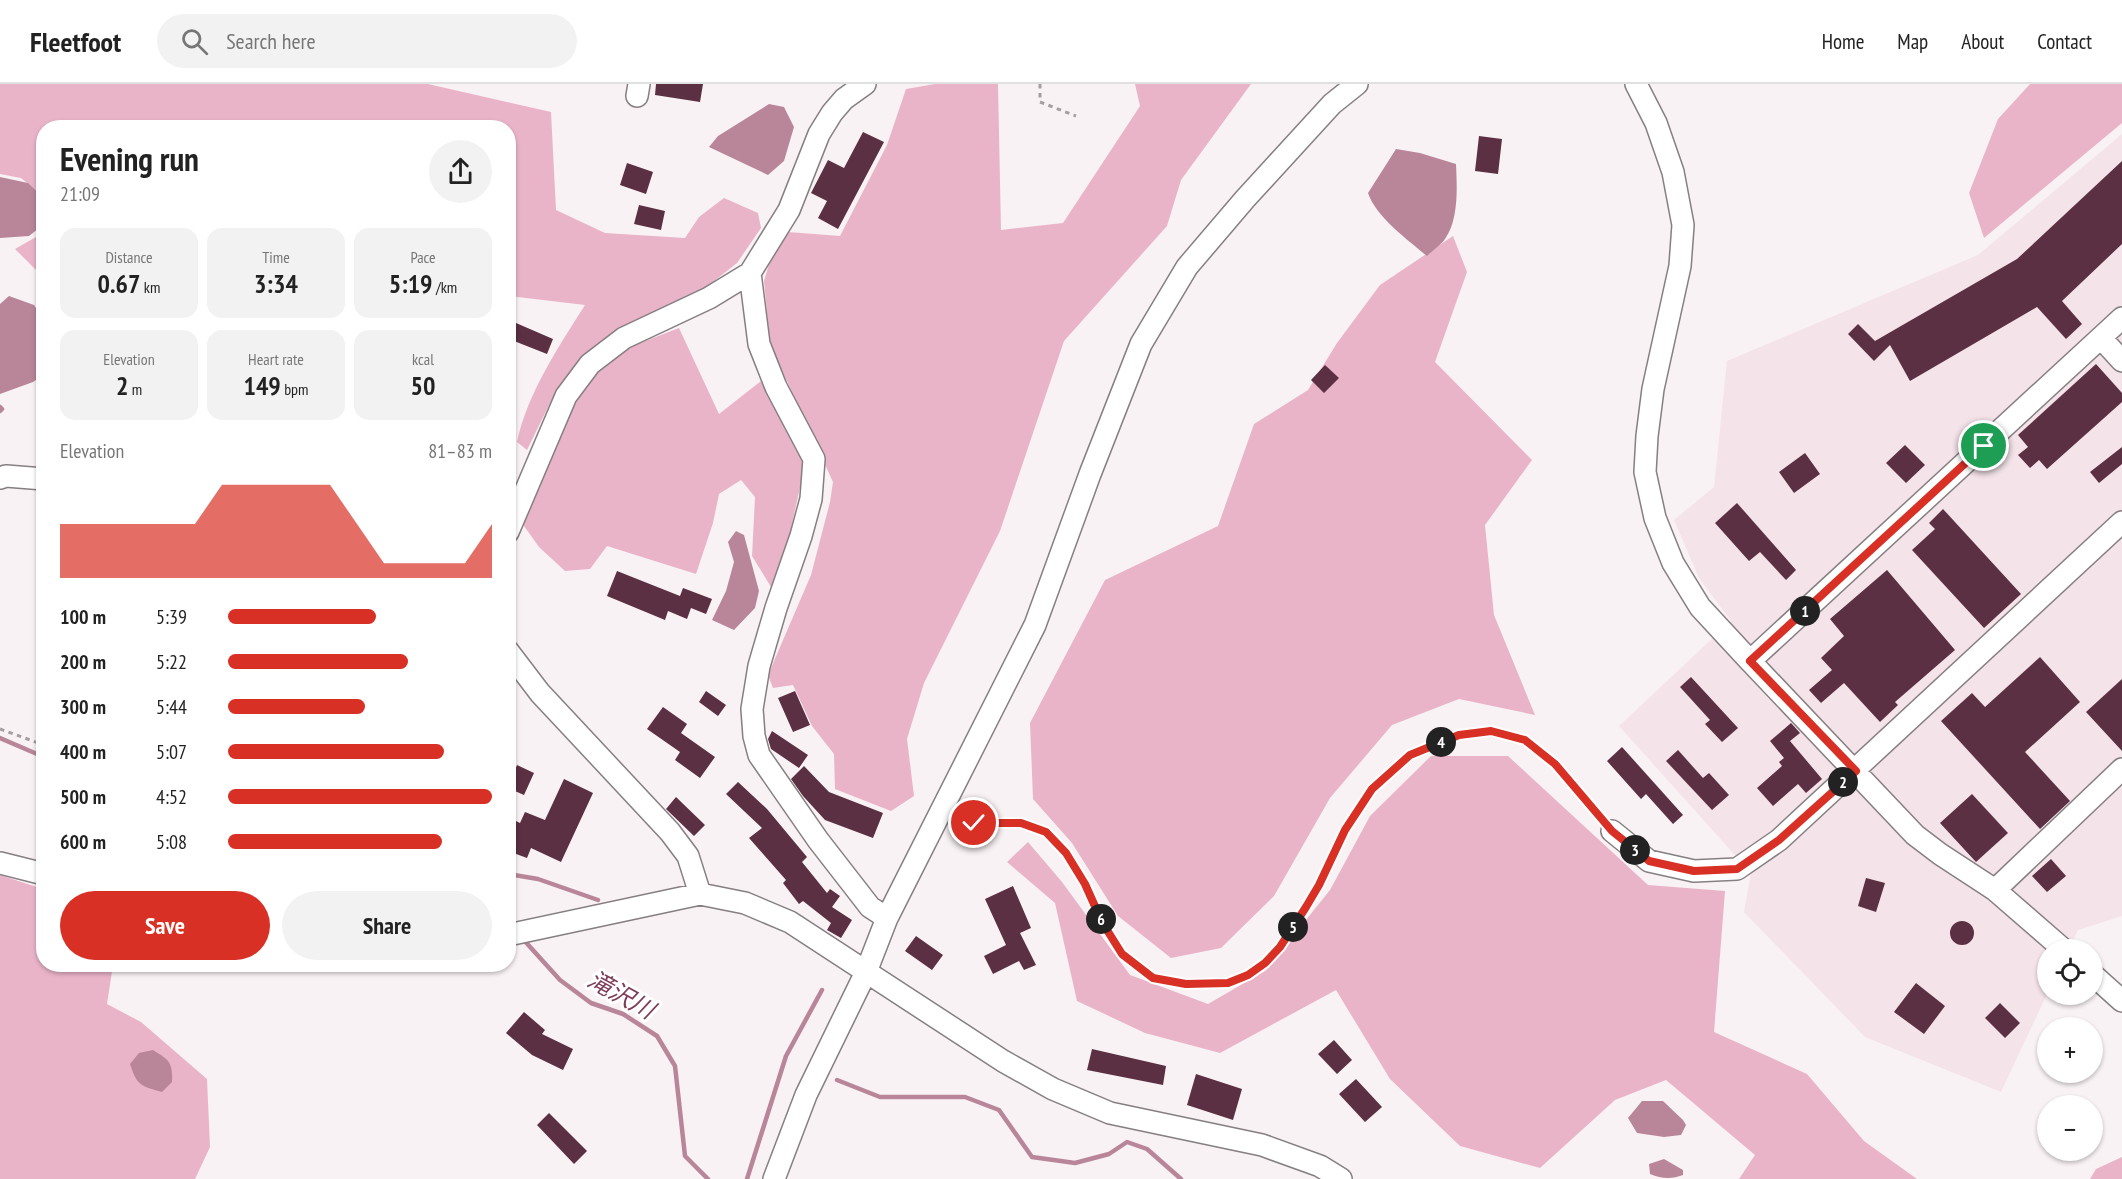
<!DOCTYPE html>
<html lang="en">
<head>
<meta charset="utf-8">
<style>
  :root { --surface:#fff; --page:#f2f2f2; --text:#222; --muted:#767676; --line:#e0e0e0; --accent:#d93025 }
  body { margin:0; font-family:"PT Sans Narrow","Noto Sans JP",sans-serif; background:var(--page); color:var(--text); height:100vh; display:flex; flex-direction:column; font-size:22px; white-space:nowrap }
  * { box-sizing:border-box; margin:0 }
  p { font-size:20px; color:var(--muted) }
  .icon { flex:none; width:33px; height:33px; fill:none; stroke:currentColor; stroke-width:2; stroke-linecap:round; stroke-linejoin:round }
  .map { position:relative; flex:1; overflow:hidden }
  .panel { position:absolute; left:36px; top:36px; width:480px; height:852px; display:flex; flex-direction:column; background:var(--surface); border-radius:24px; box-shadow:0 2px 4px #0004 }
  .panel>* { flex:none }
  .fabs { position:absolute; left:2037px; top:855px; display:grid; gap:12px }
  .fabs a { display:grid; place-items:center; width:66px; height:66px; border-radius:50%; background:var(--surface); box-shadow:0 2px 4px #0004; font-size:30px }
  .pin { position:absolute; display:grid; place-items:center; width:51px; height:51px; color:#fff; margin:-26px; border:3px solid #fff; border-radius:50%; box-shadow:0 2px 6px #0007 }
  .km { position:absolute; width:30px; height:30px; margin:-15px; border-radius:50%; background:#222; color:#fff; font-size:16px; line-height:30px; text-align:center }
  .round { display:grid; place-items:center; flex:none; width:63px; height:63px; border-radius:32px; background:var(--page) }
  .head { display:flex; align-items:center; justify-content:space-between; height:102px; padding:0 24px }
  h1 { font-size:33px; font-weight:700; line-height:45px }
  .metrics { display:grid; grid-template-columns:repeat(3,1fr); gap:9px; height:102px; padding:6px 24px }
  .metrics div { display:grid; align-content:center; border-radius:15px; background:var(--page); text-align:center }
  .metrics b { font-size:26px; font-weight:700 }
  .metrics small { font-size:16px; font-weight:400 }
  .metrics p { font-size:16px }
  .chart { height:168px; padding:12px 24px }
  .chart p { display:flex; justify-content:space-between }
  .chart svg { width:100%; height:108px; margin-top:6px; fill:var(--accent); opacity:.7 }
  .action { display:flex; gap:12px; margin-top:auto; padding:12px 24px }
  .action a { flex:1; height:69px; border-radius:36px; background:var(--accent); color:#fff; font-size:24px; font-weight:700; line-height:69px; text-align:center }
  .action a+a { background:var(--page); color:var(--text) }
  ul { padding:0 24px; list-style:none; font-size:20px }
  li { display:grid; grid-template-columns:96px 72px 1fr; align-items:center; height:45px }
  li i { height:15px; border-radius:8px; background:var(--accent) }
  header { display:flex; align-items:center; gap:36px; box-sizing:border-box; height:84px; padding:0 30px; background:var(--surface); border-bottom:2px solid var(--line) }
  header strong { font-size:28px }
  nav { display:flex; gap:33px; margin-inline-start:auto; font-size:21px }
  .search { width:420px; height:54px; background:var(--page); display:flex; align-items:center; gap:15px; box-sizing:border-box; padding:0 21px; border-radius:33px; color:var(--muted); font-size:22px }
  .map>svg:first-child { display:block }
  .built { fill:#f4e3e9 }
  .forest { fill:#eab4c8 }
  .water { fill:#b98699 }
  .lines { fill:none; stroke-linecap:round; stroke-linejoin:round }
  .stream { stroke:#b98699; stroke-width:4.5 }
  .building { fill:#5b3042 }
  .minor-casing { stroke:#867f81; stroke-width:24 }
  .path { stroke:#a49fa0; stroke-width:3; stroke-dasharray:4.5 4.5; stroke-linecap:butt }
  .minor { stroke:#fff; stroke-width:21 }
  .route-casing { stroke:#fff; stroke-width:12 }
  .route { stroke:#d93025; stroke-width:8 }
  .labels { text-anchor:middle; stroke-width:6; stroke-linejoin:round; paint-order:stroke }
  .water-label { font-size:24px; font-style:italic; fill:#7e3c58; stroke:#fff }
</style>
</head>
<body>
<header>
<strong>Fleetfoot</strong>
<div class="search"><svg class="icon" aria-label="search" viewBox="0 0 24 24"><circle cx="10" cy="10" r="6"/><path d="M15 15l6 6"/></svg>Search here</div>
<nav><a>Home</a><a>Map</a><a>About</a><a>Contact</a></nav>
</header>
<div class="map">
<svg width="2122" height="1095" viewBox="0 0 2122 1095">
  <rect width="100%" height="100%" fill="#f9f2f4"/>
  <!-- built -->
  <path class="built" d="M 2122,50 L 2122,832 L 2078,846 L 2069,865 L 2048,866 L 2047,910 L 2001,1008 L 1865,953 L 1744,828 L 1751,789 L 1619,642 L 1731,537 L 1699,494 L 1674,436 L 1714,403 L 1727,277 L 1978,171 Z"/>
  <!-- forest -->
  <path class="forest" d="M 0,0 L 428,0 L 551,28 L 556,126 L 605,149 L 685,154 L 699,133 L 724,114 L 758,129 L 761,144 L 737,179 L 704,205 L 598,263 L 571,288 L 552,315 L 527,366 L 517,358 C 527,310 559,262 585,221 L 509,212 L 508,44 L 44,44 L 43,193 L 15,165 L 43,149 L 43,112 L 21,94 L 0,90 Z
    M 935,0 L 998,0 L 1001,146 L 1063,139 L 1140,22 L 1135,0 L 1251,0 L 1181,96 L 1167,142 L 1064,257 L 1000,447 L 924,599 L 907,655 L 914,712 L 891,727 L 835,705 L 834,670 L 812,642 L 793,601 L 773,604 L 768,591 L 811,491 L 830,418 L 833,398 L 770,260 L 764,197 L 774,164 L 788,148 L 840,152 L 887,61 L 906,5 Z
    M 2030,0 L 2122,0 L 2122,39 L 1984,154 L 1969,109 L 1998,35 Z
    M 1453,152 L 1467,188 L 1435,278 L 1532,376 L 1485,441 L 1494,531 L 1535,631 L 1459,615 L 1392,641 L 1330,714 L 1274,812 L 1221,864 L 1171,874 L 1118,832 L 1072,759 L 1033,715 L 1030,639 L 1105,496 L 1218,442 L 1254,340 L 1308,306 L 1337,259 L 1380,201 Z
    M 679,244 L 719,330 L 761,297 L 797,357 L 805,381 L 789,453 L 771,503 L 752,472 L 755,413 L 741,396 L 719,410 L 713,439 L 696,490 L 607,462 L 590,485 L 565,487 L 539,463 L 519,435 L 554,358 L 592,288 L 635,261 Z
    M 1431,672 L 1508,672 L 1648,801 L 1725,807 L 1714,948 L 1807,990 L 1864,1057 L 1917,1095 L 1739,1095 L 1755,1071 L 1666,996 L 1615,1016 L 1540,1084 L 1460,1062 L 1390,995 L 1336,906 L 1220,969 L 1145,949 L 1077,917 L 1055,819 L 1007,778 L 1028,758 L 1062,798 L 1130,891 L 1208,920 L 1265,887 L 1330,806 L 1370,732 Z
    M 0,791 L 43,805 L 44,880 L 113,881 L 107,920 L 141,938 L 207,995 L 210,1063 L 195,1095 L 0,1095 Z
    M 2122,1073 L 2122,1095 L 2090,1095 L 2096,1085 Z"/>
  <!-- water -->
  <path class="water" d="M 769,20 L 784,23 L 794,43 L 784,77 L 768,91 L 709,63 L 718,52 Z
    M 1396,65 L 1420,69 L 1456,80 C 1457,103 1459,135 1445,155 C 1441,161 1433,166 1427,172 C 1408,156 1376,133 1368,109 Z
    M 0,93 L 28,99 L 43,113 L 43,141 L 29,152 L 0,154 Z
    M 9,212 L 34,221 L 43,235 L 43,291 L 33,298 L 0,310 L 0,220 Z
    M 736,447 L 744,451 L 759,507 L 755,524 L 734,546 L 712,536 L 726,507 L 734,478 L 728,458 Z
    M 153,966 C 169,976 173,978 172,998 L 162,1008 C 141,1002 137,1002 130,980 L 139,969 Z
    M 1642,1017 L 1663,1017 L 1683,1036 L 1686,1041 L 1681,1051 L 1664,1053 L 1637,1049 L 1628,1034 Z
    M 1664,1075 L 1683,1086 L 1683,1091 C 1672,1095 1662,1095 1650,1090 L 1649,1080 Z"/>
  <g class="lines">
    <!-- stream -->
    <path class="stream" d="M 0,323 L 2,325 L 0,327
      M 0,654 L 44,673
      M 508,790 L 538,795 L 598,816
      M 522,854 L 560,896 L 591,919 L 623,930 L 657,952 L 675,982 L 685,1072 L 708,1095
      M 837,996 L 880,1013 L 965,1013 L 999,1026 L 1032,1073 L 1075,1079 L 1109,1070 L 1127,1058 L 1147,1065 L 1181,1095
      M 747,1095 L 786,972 L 822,906"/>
  </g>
  <!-- building -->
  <path class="building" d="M 656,0 L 703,0 L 700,18 L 655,11 Z
    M 863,48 L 884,58 L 838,145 L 818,134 L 827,117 L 811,109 L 828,76 L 844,84 Z
    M 1479,52 L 1502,55 L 1498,90 L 1475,87 Z
    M 2122,77 L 2122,160 L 2062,217 L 2082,240 L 2066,255 L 2037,223 L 1910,297 L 1890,261 L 1874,277 L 1848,250 L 1858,240 L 1875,257 L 2017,175 Z
    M 627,79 L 653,88 L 646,110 L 620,101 Z
    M 639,121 L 665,127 L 661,146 L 634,140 Z
    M 516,239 L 553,255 L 547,270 L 509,255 Z
    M 2096,280 L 2122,309 L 2122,318 L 2047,385 L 2039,376 L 2030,384 L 2018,371 L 2028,363 L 2018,351 Z
    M 1325,281 L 1339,294 L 1324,309 L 1311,296 Z
    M 1905,361 L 1925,381 L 1906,399 L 1886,379 Z
    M 2122,363 L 2122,380 L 2099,399 L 2090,388 Z
    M 1805,369 L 1820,390 L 1794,409 L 1779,388 Z
    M 1737,419 L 1796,486 L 1786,496 L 1760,468 L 1749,477 L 1715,439 Z
    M 1943,425 L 2021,510 L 1984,544 L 1912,466 L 1935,445 L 1929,439 Z
    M 1887,486 L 1955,566 L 1895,618 L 1898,621 L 1880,638 L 1844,599 L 1821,619 L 1809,606 L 1832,586 L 1821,574 L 1844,552 L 1830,535 Z
    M 617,487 L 680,512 L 683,504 L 712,515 L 706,530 L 691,524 L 687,535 L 668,527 L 665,536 L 607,512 Z
    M 2040,573 L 2080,618 L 2025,668 L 2070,717 L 2040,745 L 1941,637 L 1972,609 L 1985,623 Z
    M 1691,593 L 1738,644 L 1722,658 L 1705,640 L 1710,636 L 1680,603 Z
    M 2122,595 L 2122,667 L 2086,628 Z
    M 706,607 L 726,621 L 718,632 L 699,618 Z
    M 795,607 L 810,641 L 793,648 L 778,614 Z
    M 663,623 L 687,640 L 681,649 L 715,673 L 700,694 L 675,676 L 680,668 L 647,645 Z
    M 1791,639 L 1800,649 L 1790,657 L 1822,695 L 1806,709 L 1798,700 L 1773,722 L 1757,704 L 1782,682 L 1779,678 L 1784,674 L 1770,657 Z
    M 772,647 L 808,671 L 799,684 L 771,665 L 768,655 Z
    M 1622,663 L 1683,731 L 1673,740 L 1646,710 L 1641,715 L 1607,677 Z
    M 1678,666 L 1703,694 L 1709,689 L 1729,711 L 1712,726 L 1666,677 Z
    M 517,681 L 534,689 L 524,711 L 508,704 Z
    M 804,682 L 829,708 L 883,729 L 873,754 L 825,736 L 803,712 L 791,695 Z
    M 564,695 L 593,709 L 561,778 L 531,764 L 527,774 L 508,767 L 508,733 L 520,739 L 525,728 L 545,736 Z
    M 738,698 L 767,725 L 807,773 L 802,778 L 827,809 L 830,805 L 840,812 L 832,823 L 852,836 L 841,854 L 827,846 L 831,839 L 803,817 L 799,820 L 783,799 L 786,796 L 749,754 L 762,744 L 726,710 Z
    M 1972,710 L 2008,749 L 1976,778 L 1940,739 Z
    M 676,713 L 705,741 L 694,752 L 666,725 Z
    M 2051,775 L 2066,792 L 2047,808 L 2032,792 Z
    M 1866,794 L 1885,799 L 1876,828 L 1858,822 Z
    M 1013,802 L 1031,844 L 1020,849 L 1036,881 L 1024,886 L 1019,877 L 993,890 L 984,872 L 1006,861 L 985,815 Z
    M1950 849a12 12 0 1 1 24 0a12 12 0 1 1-24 0Z
    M 916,852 L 943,871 L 932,886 L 905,867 Z
    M 1916,899 L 1945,922 L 1924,950 L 1894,928 Z
    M 2000,919 L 2020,939 L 2005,954 L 1985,934 Z
    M 524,928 L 545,946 L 542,950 L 573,965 L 563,986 L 532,971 L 506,949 Z
    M 1334,956 L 1352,976 L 1337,990 L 1318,970 Z
    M 1092,965 L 1166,982 L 1163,1001 L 1087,986 Z
    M 1196,990 L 1242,1005 L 1233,1036 L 1187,1021 Z
    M 1356,995 L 1382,1023 L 1365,1038 L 1339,1010 Z
    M 549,1029 L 587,1067 L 574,1080 L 537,1041 Z"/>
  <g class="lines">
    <defs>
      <path id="minor" d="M 1636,0 L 1656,39 L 1673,88 L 1683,141 L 1680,182 L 1653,305 L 1647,352 L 1645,388 L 1655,434 L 1673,479 L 1700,523 L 1750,577
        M 637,12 L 639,0
        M 750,189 L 759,260 L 776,303 L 814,375 L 811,415 L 801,452 L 776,524 L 759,582 L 752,625 L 754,652 L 759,671 L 818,756 L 870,823 L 887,834
        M 2122,234 L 1750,577 L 1915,751 L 1940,770 L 1995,806 L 2122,685
        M 2101,254 L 2122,277
        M 0,394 L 6,392 L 44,395
        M 508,448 L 566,312 L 590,280 L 624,254 L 709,214 L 750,189 L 789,126 L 819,50 L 832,29 L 844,15 L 865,0
        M 508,567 L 540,609 L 670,748 L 688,772 L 700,810
        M 1612,747 L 1649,777 L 1694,787 L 1737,785 L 1779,756 L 2122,438
        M 0,779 L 44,790
        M 1995,806 L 2064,866
        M 508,851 L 700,810 L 745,819 L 790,838 L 1003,977 L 1053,1005 L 1110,1029 L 1262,1061 L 1320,1082 L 1341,1095
        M 2092,890 L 2122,917
        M 774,1095 L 806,1011 L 866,888 L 887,834 L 1035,541 L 1090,390 L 1141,260 L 1187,183 L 1245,115 L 1332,20 L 1357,0"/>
    </defs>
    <!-- minor casing -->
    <use href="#minor" class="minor-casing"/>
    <!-- path -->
    <path class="path" d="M 1040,0 L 1040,18 L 1076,32
      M 0,645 L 44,661
      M 974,739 C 998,738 1022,736 1045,748 C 1058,755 1069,772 1076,786 C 1092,813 1102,845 1122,869 C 1126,875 1133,879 1139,883 C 1143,887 1148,892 1153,894 C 1173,902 1205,901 1225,899 C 1295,892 1331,753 1371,705 C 1389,684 1413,670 1438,660 C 1522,624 1551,678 1601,734"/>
    <!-- minor -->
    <use href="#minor" class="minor"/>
  </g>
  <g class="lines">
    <defs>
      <path id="route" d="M 974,739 L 1021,739 L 1046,748 L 1066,769 L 1085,800 L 1102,838 L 1122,870 L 1153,894 L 1186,900 L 1228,899 L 1248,891 L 1265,879 L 1280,863 L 1306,823 L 1319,801 L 1345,746 L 1372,705 L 1410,671 L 1459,651 L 1491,647 L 1525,656 L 1555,680 L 1612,747 L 1649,777 L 1694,787 L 1737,785 L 1779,756 L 1856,687 L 1750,577 L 1984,362"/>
    </defs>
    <!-- route casing -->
    <use href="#route" class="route-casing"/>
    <!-- route -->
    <use href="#route" class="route"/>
  </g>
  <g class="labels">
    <!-- water labels -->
    <g class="water-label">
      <text transform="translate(621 911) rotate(29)" y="8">滝沢川</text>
    </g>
  </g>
</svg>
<div class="fabs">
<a><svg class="icon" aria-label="locate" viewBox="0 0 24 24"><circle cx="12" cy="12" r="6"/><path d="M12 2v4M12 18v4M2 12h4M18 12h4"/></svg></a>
<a>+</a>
<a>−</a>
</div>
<div class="pin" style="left:1984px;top:362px;background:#1e9e55"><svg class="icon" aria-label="arrive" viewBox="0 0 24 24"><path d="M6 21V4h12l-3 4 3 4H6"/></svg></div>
<div class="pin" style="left:974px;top:739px;background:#d93025"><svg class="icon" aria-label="check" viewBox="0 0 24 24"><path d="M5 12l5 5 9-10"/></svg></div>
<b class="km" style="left:1805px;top:527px">1</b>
<b class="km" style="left:1843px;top:698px">2</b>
<b class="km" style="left:1635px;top:766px">3</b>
<b class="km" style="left:1441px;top:658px">4</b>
<b class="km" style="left:1293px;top:843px">5</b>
<b class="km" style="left:1101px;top:835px">6</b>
<section class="panel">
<div class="head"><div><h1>Evening run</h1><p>21:09</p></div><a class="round"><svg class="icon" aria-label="share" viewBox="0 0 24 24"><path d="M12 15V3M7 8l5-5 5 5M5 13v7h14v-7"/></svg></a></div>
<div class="metrics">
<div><p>Distance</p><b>0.67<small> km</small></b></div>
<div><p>Time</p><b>3:34</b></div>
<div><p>Pace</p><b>5:19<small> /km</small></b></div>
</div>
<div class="metrics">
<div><p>Elevation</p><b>2<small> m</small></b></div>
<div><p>Heart rate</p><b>149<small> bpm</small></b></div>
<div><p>kcal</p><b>50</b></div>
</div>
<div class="chart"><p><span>Elevation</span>81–83 m</p>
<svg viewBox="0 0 160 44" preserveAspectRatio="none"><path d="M0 44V22L10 22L20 22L30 22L40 22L50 22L60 6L70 6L80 6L90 6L100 6L110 22L120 38L130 38L140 38L150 38L160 22V44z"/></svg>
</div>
<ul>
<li><b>100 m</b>5:39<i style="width:56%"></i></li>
<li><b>200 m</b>5:22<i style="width:68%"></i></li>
<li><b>300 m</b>5:44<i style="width:52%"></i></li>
<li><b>400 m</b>5:07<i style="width:82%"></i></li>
<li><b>500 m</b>4:52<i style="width:100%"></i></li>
<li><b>600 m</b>5:08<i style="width:81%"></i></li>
</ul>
<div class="action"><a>Save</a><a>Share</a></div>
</section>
</div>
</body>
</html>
